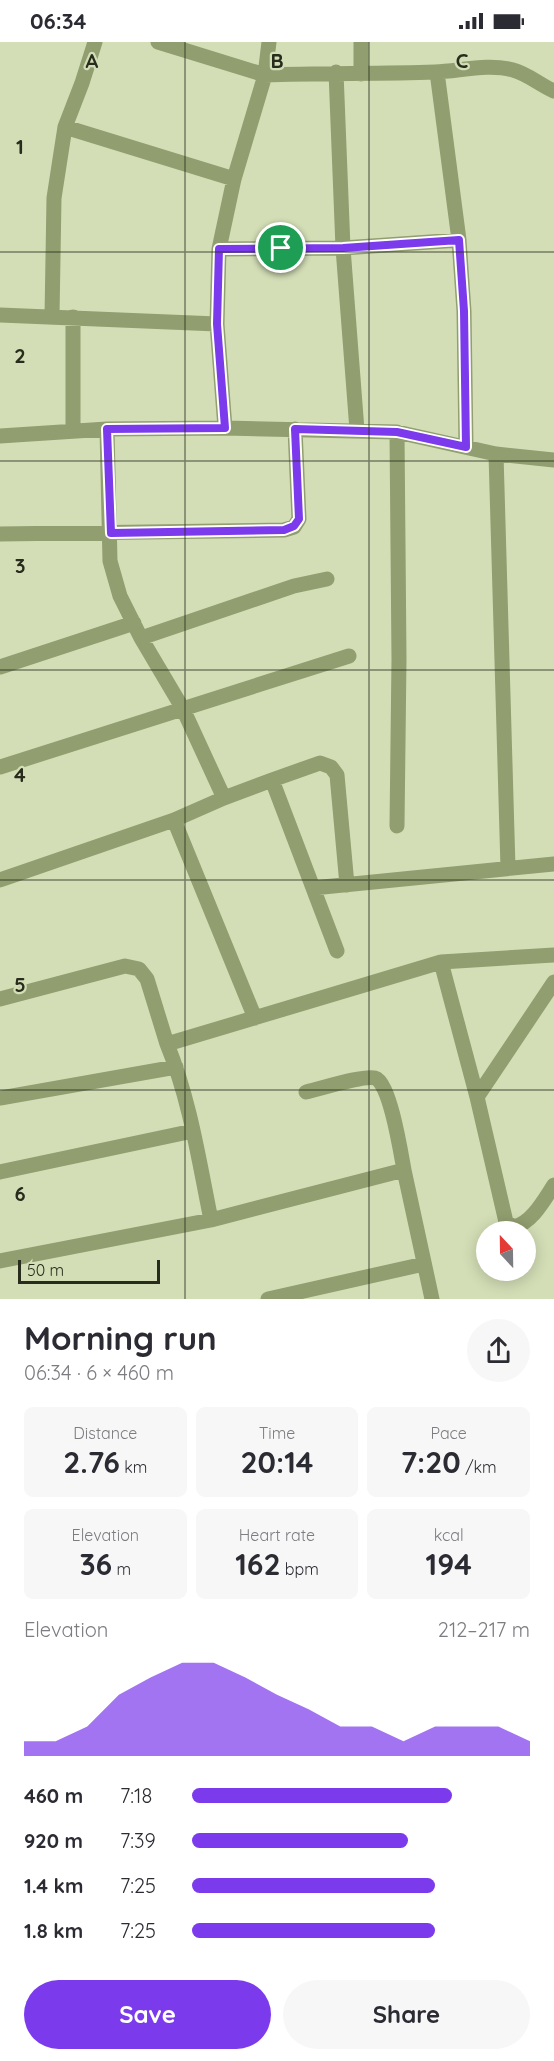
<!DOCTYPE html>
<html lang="en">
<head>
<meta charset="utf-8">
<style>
  :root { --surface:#fff; --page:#f7f7f7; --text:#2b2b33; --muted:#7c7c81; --accent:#7c3aed }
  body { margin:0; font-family:Quicksand,sans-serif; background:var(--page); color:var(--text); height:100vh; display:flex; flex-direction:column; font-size:22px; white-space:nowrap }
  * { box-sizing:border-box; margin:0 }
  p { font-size:20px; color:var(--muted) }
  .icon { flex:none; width:33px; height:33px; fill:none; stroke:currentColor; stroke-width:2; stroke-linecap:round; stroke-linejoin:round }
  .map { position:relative; height:1257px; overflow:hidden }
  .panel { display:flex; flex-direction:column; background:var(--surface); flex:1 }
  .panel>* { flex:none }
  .needle { width:39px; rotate:338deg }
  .tools { position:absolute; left:476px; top:1179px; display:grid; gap:12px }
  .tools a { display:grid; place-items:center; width:60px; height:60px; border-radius:50%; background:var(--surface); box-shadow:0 3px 15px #0003; font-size:30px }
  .scale { position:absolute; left:18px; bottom:15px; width:142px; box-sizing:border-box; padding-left:6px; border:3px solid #272c1c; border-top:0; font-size:16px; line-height:21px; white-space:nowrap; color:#272c1c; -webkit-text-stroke:4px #d3deb6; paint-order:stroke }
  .pin { position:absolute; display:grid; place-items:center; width:51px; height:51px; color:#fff; margin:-26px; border:3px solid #fff; border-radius:50%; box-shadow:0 2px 6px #0007 }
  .round { display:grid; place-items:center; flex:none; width:63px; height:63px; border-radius:32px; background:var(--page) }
  .headline { display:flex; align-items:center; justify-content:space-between; height:102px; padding:0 24px }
  h1 { font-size:33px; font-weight:700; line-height:45px }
  .stats { display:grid; grid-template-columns:repeat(3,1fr); gap:9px; height:102px; padding:6px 24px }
  .stats div { display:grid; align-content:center; border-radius:9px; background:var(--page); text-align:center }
  .stats b { font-size:30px; font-weight:700 }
  .stats small { font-size:16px; font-weight:400 }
  .stats p { font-size:16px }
  .chart { height:168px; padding:12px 24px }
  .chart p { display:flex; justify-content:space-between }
  .chart svg { width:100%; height:108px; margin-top:6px; fill:var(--accent); opacity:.7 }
  .primary-button { display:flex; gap:12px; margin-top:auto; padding:12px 24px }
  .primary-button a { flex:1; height:69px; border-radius:36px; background:var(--accent); color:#fff; font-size:24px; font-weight:700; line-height:69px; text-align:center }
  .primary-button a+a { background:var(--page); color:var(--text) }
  ul { padding:0 24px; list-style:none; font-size:20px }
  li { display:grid; grid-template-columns:96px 72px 1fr; align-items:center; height:45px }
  li i { height:15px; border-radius:8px; background:var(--accent) }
  .status { display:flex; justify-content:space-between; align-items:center; height:42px; padding:0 30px; background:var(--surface); direction:ltr }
  .status svg { height:16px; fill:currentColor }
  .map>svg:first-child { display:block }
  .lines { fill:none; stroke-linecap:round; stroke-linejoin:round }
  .minor { stroke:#919e6f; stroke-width:15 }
  .route-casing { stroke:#fff; stroke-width:12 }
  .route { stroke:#7c3aed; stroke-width:8 }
  .grid { fill:none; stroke:#272c1c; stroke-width:1.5; stroke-opacity:0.55 }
  .grid-label { font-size:20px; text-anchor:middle; font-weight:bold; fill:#272c1c; stroke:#d3deb6; stroke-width:4.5; stroke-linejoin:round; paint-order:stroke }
</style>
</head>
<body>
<div class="status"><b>06:34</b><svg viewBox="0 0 49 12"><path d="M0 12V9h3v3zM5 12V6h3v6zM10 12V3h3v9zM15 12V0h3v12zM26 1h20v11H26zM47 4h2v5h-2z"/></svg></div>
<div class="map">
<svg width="554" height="1257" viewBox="0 0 554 1257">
  <rect width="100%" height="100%" fill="#d3deb6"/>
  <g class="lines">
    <!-- minor -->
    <path class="minor" d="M 158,0 L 265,33 L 269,0
      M 361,0 L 361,32
      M 336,30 L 343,206 L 357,388
      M 437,30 L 459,198 L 464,269 L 466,405
      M 65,85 L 82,41 L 95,0
      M 219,207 L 343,206 L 459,198
      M 0,273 L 217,282 L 219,207 L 234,137 L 265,33 C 322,31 378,32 435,30 C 460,29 489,21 513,28 C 528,32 540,43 554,49
      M 52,274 L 54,156 L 65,85 L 234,137
      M 73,275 L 73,389
      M 225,386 L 397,390 L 496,412 L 554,418
      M 0,394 L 107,387 L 225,386 L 217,282
      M 496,412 L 508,826
      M 0,492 L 284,488 L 294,485 L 299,477 L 295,387
      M 141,596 L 294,544 L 327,537
      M 0,625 L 134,581
      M 0,725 L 349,614
      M 272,738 L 320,721 L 331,725 L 337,733 L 347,843
      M 224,756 L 272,738 L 337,909
      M 174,778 L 255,976
      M 397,784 L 399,617 L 397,390
      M 0,838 L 174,778 L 224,756 L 183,667 L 141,596 L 120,554 L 110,519 L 107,387
      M 313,846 L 554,822
      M 554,913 L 441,920 L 477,1055 L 506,1180 L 514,1185 C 532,1181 544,1158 554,1143
      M 0,957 L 125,924 L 139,927 L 147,937 L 167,1002 L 441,920
      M 167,1002 C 190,1058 199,1119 211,1178
      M 306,1050 C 320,1047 363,1033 375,1036 C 390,1040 401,1112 404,1128
      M 477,1055 L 554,940
      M 0,1056 L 176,1025
      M 0,1130 L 193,1089
      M 0,1219 L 211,1178 L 404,1128 L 432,1257
      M 268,1257 L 424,1222"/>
  </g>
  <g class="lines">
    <defs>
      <path id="route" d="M 459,198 L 464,269 L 466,405 L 397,390 L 295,387 L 299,477 L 294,484 L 284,488 L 111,491 L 107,387 L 225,386 L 217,282 L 219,207 L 343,206 Z"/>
    </defs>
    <!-- route casing -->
    <use href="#route" class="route-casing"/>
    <!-- route -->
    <use href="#route" class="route"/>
  </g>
  <!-- grid -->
  <path class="grid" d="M 185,0 L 185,1257M 369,0 L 369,1257M 0,210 L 554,210M 0,419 L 554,419M 0,628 L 554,628M 0,838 L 554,838M 0,1048 L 554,1048"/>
  <g class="grid-label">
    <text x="92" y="26">A</text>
    <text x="277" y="26">B</text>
    <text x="462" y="26">C</text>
    <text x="20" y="112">1</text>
    <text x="20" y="321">2</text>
    <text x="20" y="531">3</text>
    <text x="20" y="740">4</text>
    <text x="20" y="950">5</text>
    <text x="20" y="1159">6</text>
  </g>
</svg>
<div class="tools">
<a><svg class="needle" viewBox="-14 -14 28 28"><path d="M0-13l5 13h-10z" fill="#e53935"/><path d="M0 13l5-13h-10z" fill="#7c7c81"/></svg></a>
</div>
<div class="scale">50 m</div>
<div class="pin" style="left:281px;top:206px;background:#1e9e55"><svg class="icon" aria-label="arrive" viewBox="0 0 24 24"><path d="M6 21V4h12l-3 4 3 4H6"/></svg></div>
</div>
<section class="panel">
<div class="headline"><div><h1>Morning run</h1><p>06:34 · 6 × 460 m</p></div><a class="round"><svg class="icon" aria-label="share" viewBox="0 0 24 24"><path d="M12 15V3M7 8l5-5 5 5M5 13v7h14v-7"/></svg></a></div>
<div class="stats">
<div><p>Distance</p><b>2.76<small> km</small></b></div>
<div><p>Time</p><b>20:14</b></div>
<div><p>Pace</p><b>7:20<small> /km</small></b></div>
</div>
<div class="stats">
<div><p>Elevation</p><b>36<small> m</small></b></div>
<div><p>Heart rate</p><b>162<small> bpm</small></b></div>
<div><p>kcal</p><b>194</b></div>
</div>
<div class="chart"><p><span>Elevation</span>212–217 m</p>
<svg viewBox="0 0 160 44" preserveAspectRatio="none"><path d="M0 44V38L10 38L20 32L30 19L40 12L50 6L60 6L70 12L80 19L90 25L100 32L110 32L120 38L130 32L140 32L150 32L160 38V44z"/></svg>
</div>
<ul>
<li><b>460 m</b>7:18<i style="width:77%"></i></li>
<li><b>920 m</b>7:39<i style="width:64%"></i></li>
<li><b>1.4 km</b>7:25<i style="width:72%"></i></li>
<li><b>1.8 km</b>7:25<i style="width:72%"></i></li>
</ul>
<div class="primary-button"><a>Save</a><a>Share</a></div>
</section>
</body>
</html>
